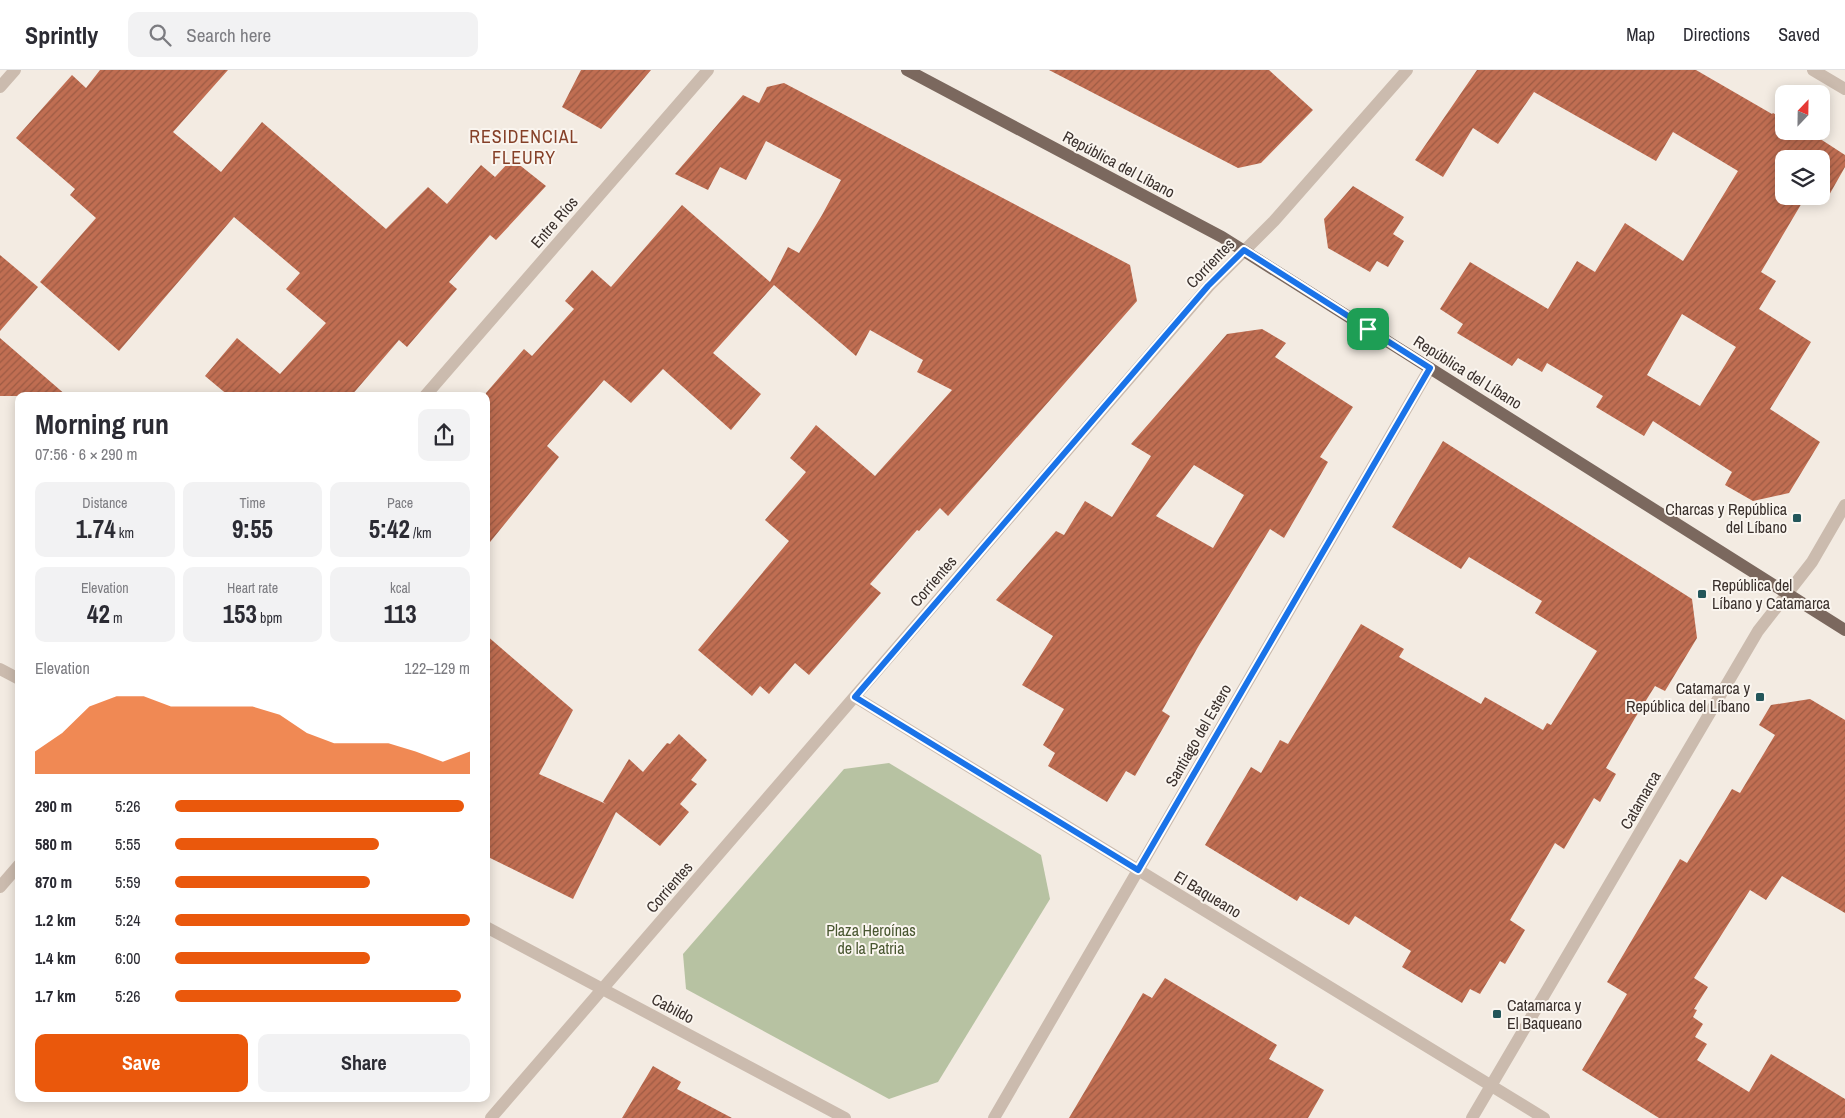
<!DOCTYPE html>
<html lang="en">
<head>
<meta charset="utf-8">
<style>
  :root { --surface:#fff; --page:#f2f2f3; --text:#2b2b33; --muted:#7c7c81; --line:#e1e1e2; --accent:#ea580c }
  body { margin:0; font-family:"Archivo Narrow",sans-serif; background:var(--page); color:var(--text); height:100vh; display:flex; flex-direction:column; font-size:19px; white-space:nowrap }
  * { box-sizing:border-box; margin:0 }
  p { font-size:16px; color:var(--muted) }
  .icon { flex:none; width:28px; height:28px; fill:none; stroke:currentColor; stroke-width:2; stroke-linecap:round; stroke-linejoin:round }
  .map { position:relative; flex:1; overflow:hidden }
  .side { position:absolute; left:15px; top:322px; width:475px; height:710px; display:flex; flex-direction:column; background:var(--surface); border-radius:10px; box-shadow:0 2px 12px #0003 }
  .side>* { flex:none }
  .needle { width:32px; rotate:22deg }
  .tools { position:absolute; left:1775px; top:15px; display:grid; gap:10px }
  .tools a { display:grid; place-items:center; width:55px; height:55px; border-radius:10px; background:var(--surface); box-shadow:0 2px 12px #0003; font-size:25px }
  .pin { position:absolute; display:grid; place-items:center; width:42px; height:42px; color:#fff; margin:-21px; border-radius:10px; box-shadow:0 2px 8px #0006 }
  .round { display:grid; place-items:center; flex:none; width:52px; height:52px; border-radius:10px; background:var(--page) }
  .summary { display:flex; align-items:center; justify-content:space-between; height:85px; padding:0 20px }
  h1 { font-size:28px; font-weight:800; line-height:38px }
  .metrics { display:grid; grid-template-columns:repeat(3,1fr); gap:8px; height:85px; padding:5px 20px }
  .metrics div { display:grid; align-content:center; border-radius:10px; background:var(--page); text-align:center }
  .metrics b { font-size:25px; font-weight:800 }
  .metrics small { font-size:14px; font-weight:400 }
  .metrics p { font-size:14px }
  .chart { height:140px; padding:10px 20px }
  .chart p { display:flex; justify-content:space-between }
  .chart svg { width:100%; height:90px; margin-top:5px; fill:var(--accent); opacity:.7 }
  .action { display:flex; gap:10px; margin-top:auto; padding:10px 20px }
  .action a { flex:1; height:58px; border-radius:10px; background:var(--accent); color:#fff; font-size:20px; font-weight:800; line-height:58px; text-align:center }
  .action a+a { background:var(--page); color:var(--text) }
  ul { padding:0 20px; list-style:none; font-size:16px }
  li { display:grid; grid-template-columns:80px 60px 1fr; align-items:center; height:38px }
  li i { height:12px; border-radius:6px; background:var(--accent) }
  header { display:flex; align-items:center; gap:30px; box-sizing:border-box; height:70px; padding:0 25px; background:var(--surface); border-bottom:1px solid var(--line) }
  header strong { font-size:24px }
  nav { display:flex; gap:28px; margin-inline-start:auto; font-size:18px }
  .search { width:350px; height:45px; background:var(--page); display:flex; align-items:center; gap:12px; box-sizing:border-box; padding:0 18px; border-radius:10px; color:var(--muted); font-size:19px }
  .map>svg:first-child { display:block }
  .park { fill:#b7c2a2 }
  .building { fill:url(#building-hatch); fill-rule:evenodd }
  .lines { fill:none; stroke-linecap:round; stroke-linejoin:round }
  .minor { stroke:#cbbbae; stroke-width:12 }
  .major { stroke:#7b685e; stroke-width:12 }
  .route-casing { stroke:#fff; stroke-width:10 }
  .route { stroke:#1a73e8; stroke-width:6 }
  .poi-dot { fill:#23565a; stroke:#faf5ef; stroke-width:2 }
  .labels { text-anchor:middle; stroke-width:4; stroke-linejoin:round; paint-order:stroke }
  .street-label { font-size:16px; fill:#3a302c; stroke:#faf5ef }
  .poi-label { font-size:16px; fill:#3a302c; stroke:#faf5ef; text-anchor:end }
  .park-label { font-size:16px; fill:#495731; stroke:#faf5ef }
  .neighbourhood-label { font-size:18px; letter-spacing:1px; fill:#854028; stroke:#faf5ef }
</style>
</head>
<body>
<header>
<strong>Sprintly</strong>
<div class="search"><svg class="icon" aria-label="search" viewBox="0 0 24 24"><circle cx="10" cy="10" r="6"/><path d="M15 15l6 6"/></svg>Search here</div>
<nav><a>Map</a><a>Directions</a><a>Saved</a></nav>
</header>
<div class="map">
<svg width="1845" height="1048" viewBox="0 0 1845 1048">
  <defs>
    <pattern id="building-hatch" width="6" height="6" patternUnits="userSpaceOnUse" patternTransform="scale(1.25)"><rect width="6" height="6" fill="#c06e52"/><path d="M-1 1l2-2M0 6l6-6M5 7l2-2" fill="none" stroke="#9d5b44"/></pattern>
  </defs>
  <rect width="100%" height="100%" fill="#f3ebe2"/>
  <!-- park -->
  <path class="park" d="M 889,693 L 1041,785 L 1050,829 L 938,1012 L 889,1029 L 686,919 L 683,884 L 844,699 Z"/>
  <!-- building -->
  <path class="building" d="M 100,0 L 228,0 L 173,62 L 221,102 L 262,52 L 386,159 L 428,117 L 447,134 L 481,95 L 495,107 L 512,89 L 546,116 L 496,170 L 490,165 L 449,212 L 457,219 L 407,277 L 399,270 L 351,326 L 229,326 L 205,306 L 237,268 L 280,304 L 326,253 L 286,219 L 300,203 L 234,147 L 119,281 L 40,212 L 96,148 L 70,125 L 75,119 L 16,68 L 72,5 L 86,18 Z
    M 581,0 L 651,0 L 601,59 L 562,37 Z
    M 1049,0 L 1269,0 L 1313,40 L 1261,93 L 1238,98 Z
    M 1477,0 L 1696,0 L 1772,44 L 1773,43 L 1784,49 L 1784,61 L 1808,61 L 1845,85 L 1845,97 L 1828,127 L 1821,123 L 1821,89 L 1784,89 L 1784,126 L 1806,126 L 1761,202 L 1776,211 L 1759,239 L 1811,272 L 1770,339 L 1820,372 L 1789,423 L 1753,431 L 1725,415 L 1732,402 L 1653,351 L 1644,366 L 1596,337 L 1603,326 L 1547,293 L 1542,302 L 1518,288 L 1512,296 L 1457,263 L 1463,254 L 1440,239 L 1470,192 L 1548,239 L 1577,191 L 1595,202 L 1625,153 L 1683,191 L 1738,101 L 1673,62 L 1656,91 L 1534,22 L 1498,74 L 1473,58 L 1443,107 L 1415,90 ZM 1682,244 L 1736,277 L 1700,336 L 1647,305 Z
    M 784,13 L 1130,195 L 1137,231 L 948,446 L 940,438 L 919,461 L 917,460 L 870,514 L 881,523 L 809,605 L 795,593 L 769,624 L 760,616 L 752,626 L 698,580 L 789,471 L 765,450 L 806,402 L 790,388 L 816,355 L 875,406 L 952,320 L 917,302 L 923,290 L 870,260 L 856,286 L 774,215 L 713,283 L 761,324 L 731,360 L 663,299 L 631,333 L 604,310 L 547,376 L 559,387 L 486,477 L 486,323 L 524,279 L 532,286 L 574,239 L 565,231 L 592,200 L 611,217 L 682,135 L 770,212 L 788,177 L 799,183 L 822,145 L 841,110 L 766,71 L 746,110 L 720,97 L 708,120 L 675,104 L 743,25 L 759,33 L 767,17 Z
    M 1353,116 L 1404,147 L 1393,164 L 1404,171 L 1388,197 L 1377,191 L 1370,202 L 1328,178 L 1324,149 Z
    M 0,185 L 38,217 L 0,261 Z
    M 1262,259 L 1286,273 L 1275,287 L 1353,337 L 1320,387 L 1328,392 L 1284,468 L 1270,459 L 1198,577 L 1162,641 L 1170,646 L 1135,706 L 1126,701 L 1107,732 L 1048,696 L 1055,683 L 1043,675 L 1064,639 L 1022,615 L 1053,566 L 996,530 L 1056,461 L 1064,465 L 1085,431 L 1112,447 L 1151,386 L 1131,374 L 1227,264 ZM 1194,395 L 1244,425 L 1213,478 L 1156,446 Z
    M 0,268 L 67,326 L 0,326 Z
    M 1443,371 L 1692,529 L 1697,568 L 1665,621 L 1655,616 L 1635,648 L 1606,698 L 1616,704 L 1600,732 L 1594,728 L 1564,779 L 1555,773 L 1510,850 L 1525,860 L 1505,894 L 1500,891 L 1480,924 L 1470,919 L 1462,933 L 1402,897 L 1411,881 L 1355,846 L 1349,855 L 1300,826 L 1297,831 L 1205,775 L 1251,697 L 1261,703 L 1280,670 L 1288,674 L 1361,554 L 1404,579 L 1399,587 L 1481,634 L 1485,627 L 1543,660 L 1547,653 L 1551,655 L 1597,581 L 1535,543 L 1542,531 L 1469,487 L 1461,499 L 1392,457 Z
    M 486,565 L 573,640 L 539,704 L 606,734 L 603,732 L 629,689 L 643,702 L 667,673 L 670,674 L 679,664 L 707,690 L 691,710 L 697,714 L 680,734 L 689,742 L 660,776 L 616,742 L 573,829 L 486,786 Z
    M 1810,629 L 1845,650 L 1845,843 L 1782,806 L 1766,830 L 1750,820 L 1694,908 L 1708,917 L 1694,939 L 1697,940 L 1693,947 L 1703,954 L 1695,967 L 1707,974 L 1697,990 L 1749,1022 L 1771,984 L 1845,1029 L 1845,1048 L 1659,1048 L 1582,1000 L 1627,924 L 1607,912 L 1680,789 L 1687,793 L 1732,719 L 1740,723 L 1775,665 L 1759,655 L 1771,635 Z
    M 1165,908 L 1277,975 L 1269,989 L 1324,1020 L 1308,1048 L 1069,1048 L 1143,923 L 1152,928 Z
    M 653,996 L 681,1012 L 677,1019 L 732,1048 L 622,1048 Z"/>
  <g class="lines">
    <!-- minor -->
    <path class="minor" d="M 1813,0 L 1845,19
      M 0,17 L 15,0
      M 425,326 L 708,0
      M 0,599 L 19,609
      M 855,627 L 1544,1048
      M 0,817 L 19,795
      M 486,857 L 845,1048
      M 491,1048 L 1209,216 L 1274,151 L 1407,0
      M 994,1048 L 1430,298
      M 1472,1048 L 1758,561 L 1812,492 L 1845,435"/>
    <!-- major -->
    <path class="major" d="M 907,0 L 1222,167 L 1845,560"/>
  </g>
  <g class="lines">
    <defs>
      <path id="route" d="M 1244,180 L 1430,298 L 1138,800 L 855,627 L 1208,216 Z"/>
    </defs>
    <!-- route casing -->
    <use href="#route" class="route-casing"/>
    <!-- route -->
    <use href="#route" class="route"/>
  </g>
  <!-- markers -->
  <g class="poi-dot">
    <rect x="1792" y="443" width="10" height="10" rx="2.5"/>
    <rect x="1697" y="519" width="10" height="10" rx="2.5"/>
    <rect x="1755" y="622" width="10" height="10" rx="2.5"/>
    <rect x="1492" y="939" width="10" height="10" rx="2.5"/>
  </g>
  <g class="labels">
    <!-- street labels -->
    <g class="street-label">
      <text transform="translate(1119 94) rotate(28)" y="6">República del Líbano</text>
      <text transform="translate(554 152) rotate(-49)" y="6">Entre Ríos</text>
      <text transform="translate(1210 193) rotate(-46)" y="6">Corrientes</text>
      <text transform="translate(1468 302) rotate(32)" y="6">República del Líbano</text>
      <text transform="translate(933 511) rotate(-49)" y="6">Corrientes</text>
      <text transform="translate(1198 665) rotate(-60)" y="6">Santiago del Estero</text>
      <text transform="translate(1640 730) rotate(-60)" y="6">Catamarca</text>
      <text transform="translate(669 817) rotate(-49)" y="6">Corrientes</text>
      <text transform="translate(1208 824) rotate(31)" y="6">El Baqueano</text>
      <text transform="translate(673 938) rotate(28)" y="6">Cabildo</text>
    </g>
    <!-- poi labels -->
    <g class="poi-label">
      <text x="1787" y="445">Charcas y República<tspan x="1787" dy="18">del Líbano</tspan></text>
      <text x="1712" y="521" text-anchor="start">República del<tspan x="1712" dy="18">Líbano y Catamarca</tspan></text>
      <text x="1750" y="624">Catamarca y<tspan x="1750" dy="18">República del Líbano</tspan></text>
      <text x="1507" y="941" text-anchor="start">Catamarca y<tspan x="1507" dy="18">El Baqueano</tspan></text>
    </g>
    <!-- park labels -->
    <g class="park-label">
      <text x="871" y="866">Plaza Heroínas<tspan x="871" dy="18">de la Patria</tspan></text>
    </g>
    <!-- neighbourhood labels -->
    <g class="neighbourhood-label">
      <text x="524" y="73">RESIDENCIAL<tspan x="524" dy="21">FLEURY</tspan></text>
    </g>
  </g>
</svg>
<div class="tools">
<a><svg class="needle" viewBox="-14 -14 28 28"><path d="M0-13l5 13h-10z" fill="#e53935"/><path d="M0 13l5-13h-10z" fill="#7c7c81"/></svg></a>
<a><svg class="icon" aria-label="layers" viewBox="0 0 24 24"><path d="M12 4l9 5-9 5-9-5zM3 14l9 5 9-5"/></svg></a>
</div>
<div class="pin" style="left:1368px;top:259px;background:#1e9e55"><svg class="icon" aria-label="arrive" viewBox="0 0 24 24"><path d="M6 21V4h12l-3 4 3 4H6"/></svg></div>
<section class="side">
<div class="summary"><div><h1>Morning run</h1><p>07:56 · 6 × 290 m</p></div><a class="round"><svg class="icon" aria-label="share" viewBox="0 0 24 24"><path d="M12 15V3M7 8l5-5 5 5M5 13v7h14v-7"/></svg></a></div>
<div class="metrics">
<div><p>Distance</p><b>1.74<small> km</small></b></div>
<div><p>Time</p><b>9:55</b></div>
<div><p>Pace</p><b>5:42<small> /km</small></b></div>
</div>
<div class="metrics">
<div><p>Elevation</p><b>42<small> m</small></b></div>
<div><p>Heart rate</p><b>153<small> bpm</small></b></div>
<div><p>kcal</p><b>113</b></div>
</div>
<div class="chart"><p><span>Elevation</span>122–129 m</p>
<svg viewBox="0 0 160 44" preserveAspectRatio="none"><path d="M0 44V33L10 24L20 11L30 6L40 6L50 11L60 11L70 11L80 11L90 15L100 24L110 29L120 29L130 29L140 33L150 38L160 33V44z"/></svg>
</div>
<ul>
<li><b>290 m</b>5:26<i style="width:98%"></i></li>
<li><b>580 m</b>5:55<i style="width:69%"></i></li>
<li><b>870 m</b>5:59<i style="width:66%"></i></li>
<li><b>1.2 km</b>5:24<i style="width:100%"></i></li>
<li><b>1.4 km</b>6:00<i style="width:66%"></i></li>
<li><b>1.7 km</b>5:26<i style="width:97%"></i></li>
</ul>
<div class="action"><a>Save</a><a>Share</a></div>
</section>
</div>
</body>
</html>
